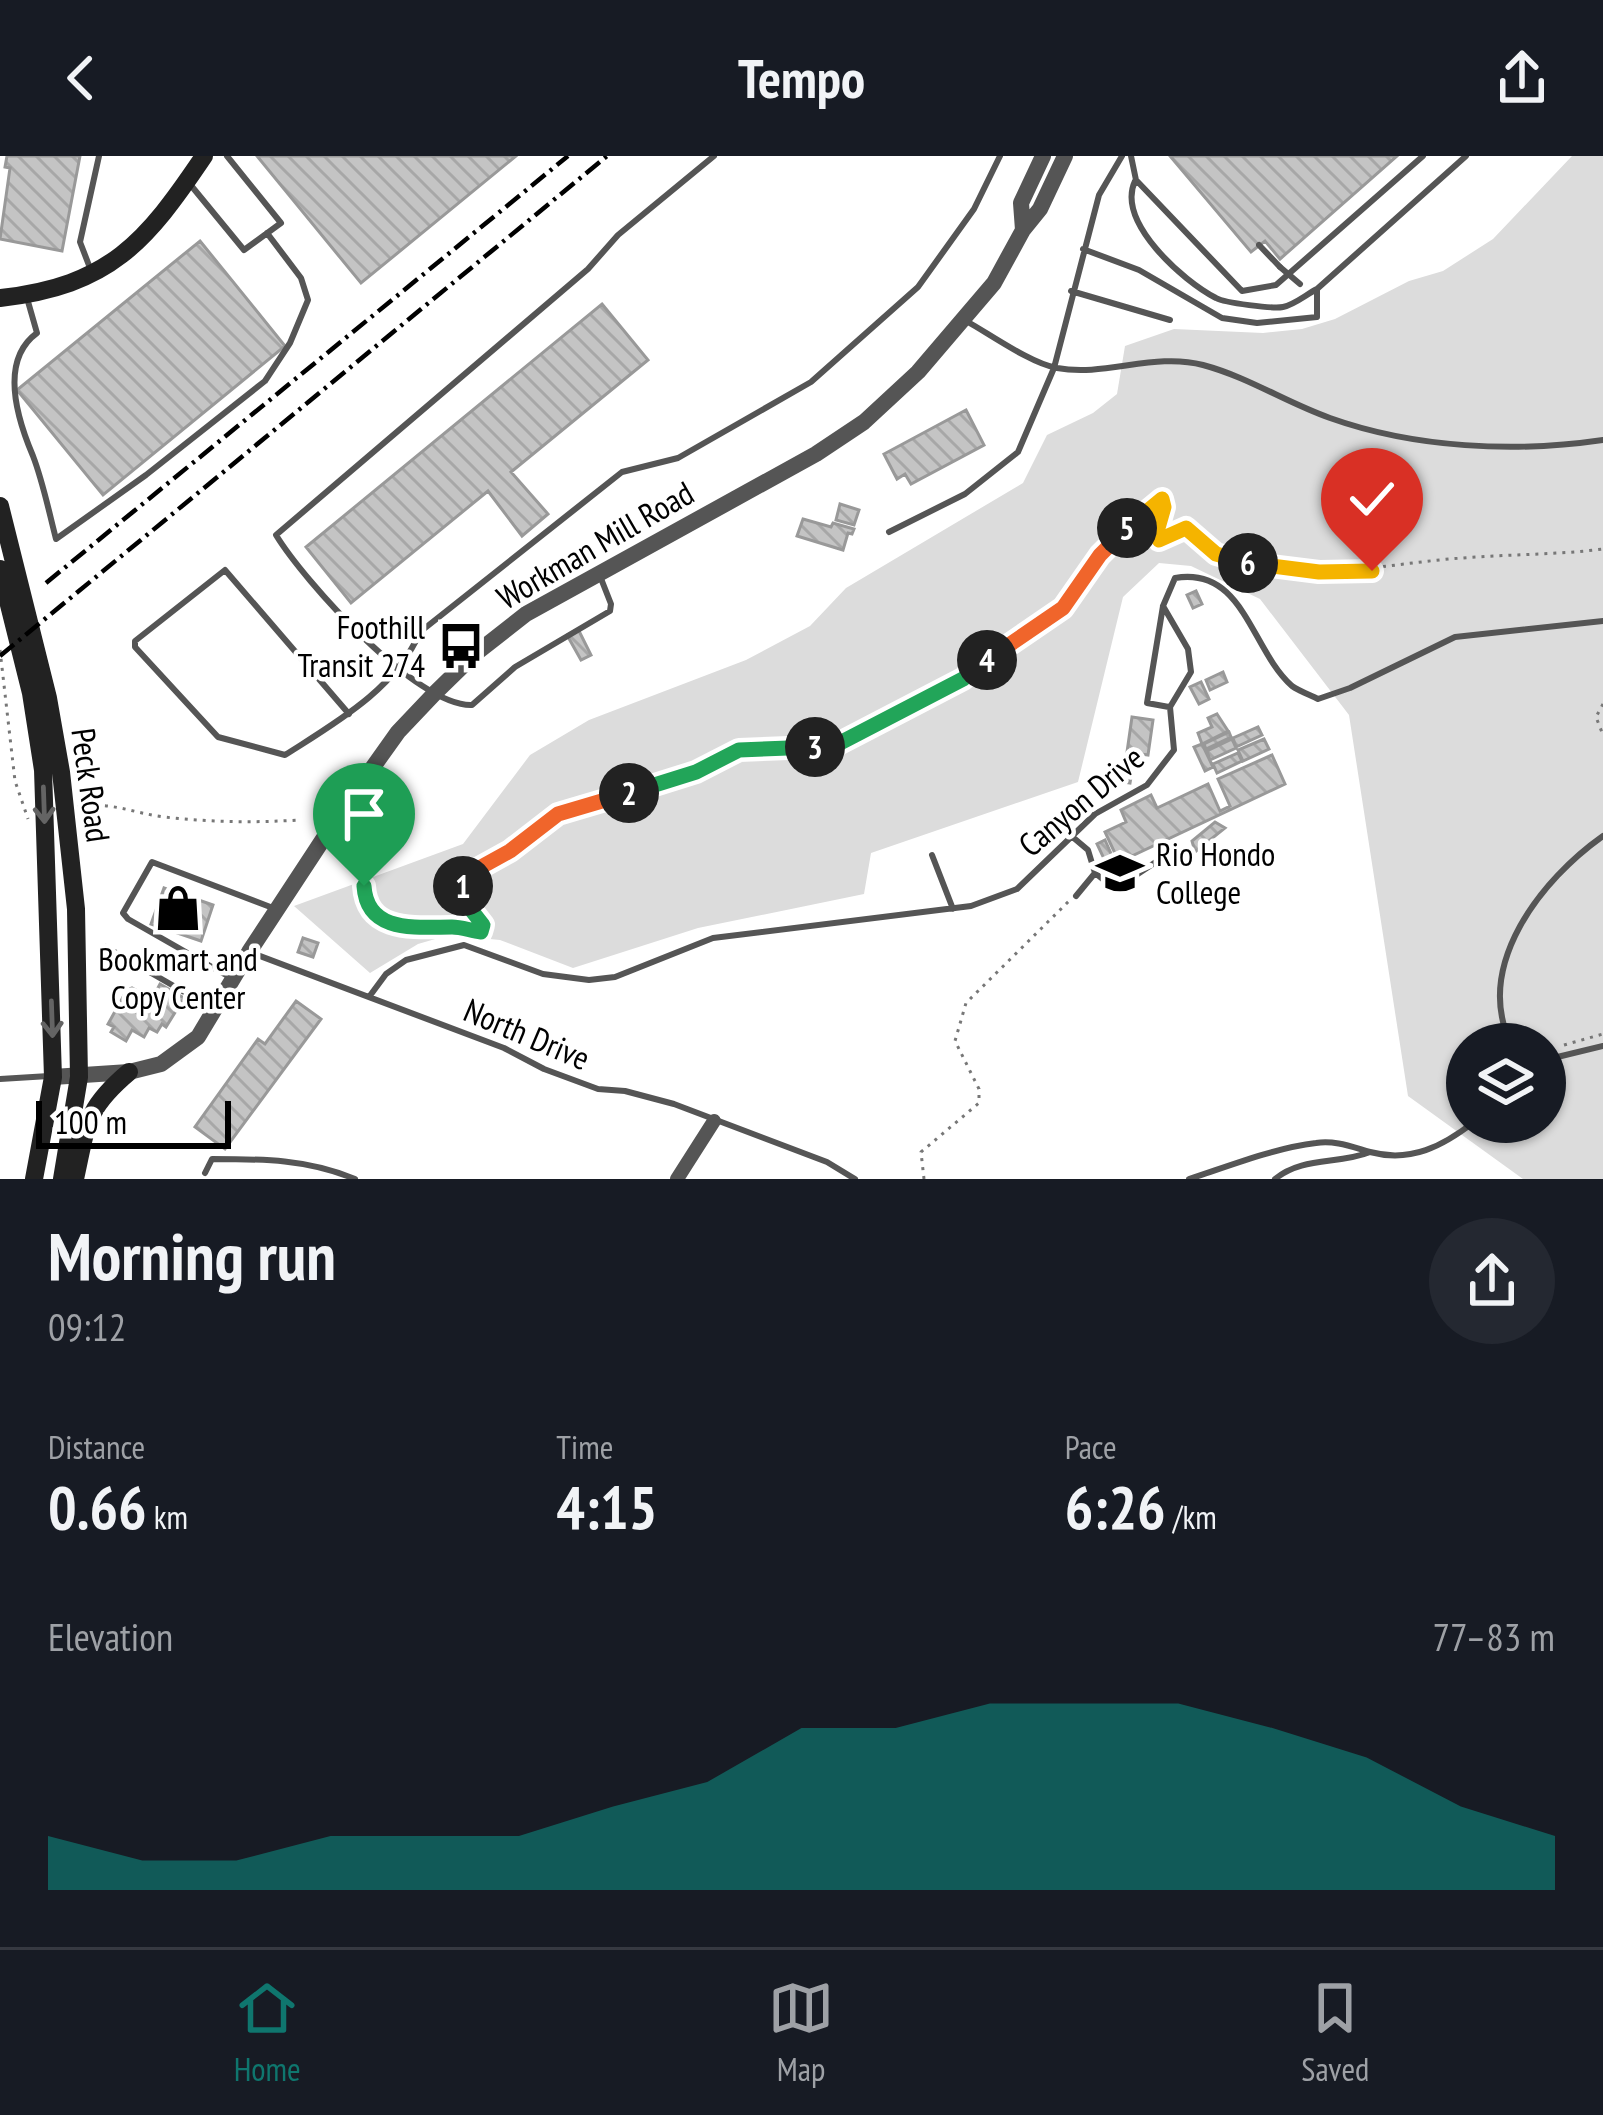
<!DOCTYPE html>
<html lang="en">
<head>
<meta charset="utf-8">
<style>
  :root { --surface:#171b24; --page:#242831; --text:#f1f3f6; --muted:#9ea1a6; --line:#363941; --accent:#0f766e }
  body { margin:0; font-family:"PT Sans Narrow",sans-serif; background:var(--page); color:var(--text); height:100vh; display:flex; flex-direction:column; font-size:45px; white-space:nowrap }
  * { box-sizing:border-box; margin:0 }
  p { font-size:39px; color:var(--muted) }
  .icon { flex:none; width:66px; height:66px; fill:none; stroke:currentColor; stroke-width:2; stroke-linecap:round; stroke-linejoin:round }
  .map { position:relative; height:1023px; overflow:hidden }
  .panel { display:flex; flex-direction:column; background:var(--surface); flex:1 }
  .panel>* { flex:none }
  .tools { position:absolute; left:1446px; top:867px; display:grid; gap:24px }
  .tools a { display:grid; place-items:center; width:120px; height:120px; border-radius:50%; background:var(--surface); box-shadow:0 3px 9px #0004; font-size:60px }
  .scale { position:absolute; left:36px; bottom:30px; width:195px; box-sizing:border-box; padding-left:12px; border:6px solid #000; border-top:0; font-size:33px; line-height:42px; white-space:nowrap; color:#000; -webkit-text-stroke:9px #fff; paint-order:stroke }
  .pin { position:absolute; display:grid; place-items:center; width:102px; height:102px; color:#fff; margin:-123px -51px; border-radius:50% 50% 50% 0; rotate:-45deg; box-shadow:0 0 12px #0007 }
  .pin .icon { rotate:45deg }
  .km { position:absolute; width:60px; height:60px; margin:-30px; border-radius:50%; background:#222; color:#fff; font-size:33px; line-height:60px; text-align:center }
  .round { display:grid; place-items:center; flex:none; width:126px; height:126px; border-radius:63px; background:var(--page) }
  .headline { display:flex; align-items:center; justify-content:space-between; height:204px; padding:0 48px }
  h1 { font-size:66px; font-weight:600; line-height:90px }
  .stats { display:grid; grid-template-columns:repeat(3,1fr); gap:18px; height:204px; padding:12px 48px }
  .stats div { display:grid; align-content:center }
  .stats b { font-size:60px; font-weight:600 }
  .stats small { font-size:33px; font-weight:400 }
  .stats p { font-size:33px }
  .chart { height:336px; padding:24px 48px }
  .chart p { display:flex; justify-content:space-between }
  .chart svg { width:100%; height:216px; margin-top:12px; fill:var(--accent); opacity:.7 }
  header { display:flex; justify-content:space-between; align-items:center; height:156px; padding:0 48px; background:var(--surface); font-size:54px; font-weight:600 }
  .tabs { display:flex; justify-content:space-around; align-items:center; height:168px; border-top:3px solid var(--line); background:var(--surface); font-size:33px; color:var(--muted) }
  .tabs a { display:grid; justify-items:center; gap:6px }
  .tabs .active { color:var(--accent) }
  .map>svg:first-child { display:block }
  .grass { fill:#dcdcdc; fill-rule:evenodd }
  .building { fill:url(#building-back-hatch); stroke:#999; stroke-width:3 }
  .lines { fill:none; stroke-linecap:round; stroke-linejoin:round }
  .path { stroke:#777; stroke-width:3; stroke-dasharray:3 6; stroke-linecap:butt }
  .service { stroke:#555; stroke-width:6 }
  .minor { stroke:#555; stroke-width:14 }
  .tertiary { stroke:#555; stroke-width:16 }
  .secondary { stroke:#222; stroke-width:18 }
  .rail { stroke:#000; stroke-width:4.5; stroke-dasharray:18 6 3 6; stroke-linecap:butt }
  .service-bridge { stroke:#555; stroke-width:6 }
  .oneway { stroke:#646464 }
  .split-1-casing { stroke:#fff; stroke-width:24 }
  .split-2-casing { stroke:#fff; stroke-width:24 }
  .split-3-casing { stroke:#fff; stroke-width:24 }
  .split-4-casing { stroke:#fff; stroke-width:24 }
  .split-5-casing { stroke:#fff; stroke-width:24 }
  .split-6-casing { stroke:#fff; stroke-width:24 }
  .split-7-casing { stroke:#fff; stroke-width:24 }
  .split-1 { stroke:#22a559; stroke-width:15 }
  .split-2 { stroke:#f0652b; stroke-width:15 }
  .split-3 { stroke:#22a559; stroke-width:15 }
  .split-4 { stroke:#22a559; stroke-width:15 }
  .split-5 { stroke:#f0652b; stroke-width:15 }
  .split-6 { stroke:#f5b400; stroke-width:15 }
  .split-7 { stroke:#f5b400; stroke-width:15 }
  .labels { text-anchor:middle; stroke-width:9; stroke-linejoin:round; paint-order:stroke }
  .street-label { font-size:33px; fill:#000; stroke:#fff }
  .poi-label { font-size:33px; fill:#000; stroke:#fff; text-anchor:end }
</style>
</head>
<body>
<header><svg class="icon" aria-label="back" viewBox="0 0 24 24"><path d="M15 5l-7 7 7 7"/></svg>Tempo<svg class="icon" aria-label="share" viewBox="0 0 24 24"><path d="M12 15V3M7 8l5-5 5 5M5 13v7h14v-7"/></svg></header>
<div class="map">
<svg width="1603" height="1023" viewBox="0 0 1603 1023">
  <defs>
    <pattern id="building-back-hatch" width="6" height="6" patternUnits="userSpaceOnUse" patternTransform="scale(3)"><rect width="6" height="6" fill="#c4c4c4"/><path d="M-1 5l2 2M0 0l6 6M5-1l2 2" fill="none" stroke="#a7a7a7"/></pattern>
  </defs>
  <rect width="100%" height="100%" fill="#fff"/>
  <!-- grass -->
  <path class="grass" d="M 1572,0 L 1603,0 L 1603,1023 L 1523,1023 L 1408,940 L 1349,559 L 1260,443 L 1191,410 L 1159,407 L 1123,441 L 1078,626 L 871,697 L 864,738 L 698,772 L 573,812 L 500,784 L 449,779 L 418,788 L 370,817 L 294,750 L 463,688 L 530,599 L 589,564 L 746,504 L 810,470 L 846,432 L 1023,327 L 1047,279 L 1093,257 L 1117,238 L 1125,190 L 1174,173 L 1263,177 L 1302,173 L 1335,163 L 1409,125 L 1443,115 L 1493,83 ZM 1467,888 L 1545,888 L 1545,966 L 1467,966 Z"/>
  <!-- building -->
  <path class="building" d="M 7,0 L 80,0 L 62,95 L 0,83 L 10,12 L 5,11 Z
    M 257,0 L 516,0 L 361,127 Z
    M 1170,0 L 1397,0 L 1280,103 L 1265,85 L 1251,96 Z
    M 200,85 L 285,190 L 103,339 L 17,234 Z
    M 602,148 L 648,204 L 511,316 L 548,358 L 522,380 L 488,335 L 351,447 L 306,391 Z
    M 966,254 L 984,289 L 911,328 L 905,318 L 897,323 L 884,298 Z
    M 840,348 L 859,354 L 854,369 L 836,364 Z
    M 803,363 L 831,371 L 833,367 L 854,373 L 852,378 L 848,377 L 843,394 L 797,380 Z
    M 1196,435 L 1202,448 L 1193,452 L 1187,439 Z
    M 578,473 L 591,499 L 581,504 L 567,479 Z
    M 1223,516 L 1227,526 L 1210,534 L 1206,524 Z
    M 1201,526 L 1209,543 L 1199,548 L 1190,531 Z
    M 1217,558 L 1228,575 L 1202,588 L 1198,577 L 1212,571 L 1208,562 Z
    M 1132,561 L 1153,564 L 1148,599 L 1127,596 Z
    M 1258,571 L 1262,579 L 1236,591 L 1233,582 Z
    M 1229,576 L 1231,581 L 1206,593 L 1204,588 Z
    M 1232,583 L 1236,592 L 1210,604 L 1207,595 Z
    M 1264,583 L 1269,593 L 1243,605 L 1238,594 Z
    M 1202,588 L 1213,611 L 1205,615 L 1194,591 Z
    M 1238,597 L 1242,605 L 1217,617 L 1213,608 Z
    M 1272,599 L 1285,628 L 1119,706 L 1105,676 L 1126,666 L 1121,654 L 1151,639 L 1157,652 L 1208,628 L 1220,655 L 1230,650 L 1218,623 Z
    M 1126,602 L 1134,603 L 1130,627 L 1123,626 Z
    M 1215,666 L 1225,672 L 1195,696 L 1192,685 Z
    M 1105,684 L 1122,722 L 1115,726 L 1097,688 Z
    M 164,732 L 213,749 L 201,785 L 151,768 Z
    M 303,782 L 318,787 L 313,801 L 298,796 Z
    M 160,828 L 184,842 L 166,871 L 162,868 L 157,876 L 149,872 L 144,881 L 132,874 L 126,885 L 111,876 L 114,871 L 108,868 L 127,834 L 132,832 L 152,843 Z
    M 296,845 L 321,863 L 225,993 L 195,971 L 258,883 L 265,888 Z"/>
  <g class="lines">
    <!-- path -->
    <path class="path" d="M 0,494 L 15,625 L 28,663
      M 1603,548 L 1596,561 L 1603,579
      M 78,651 C 110,645 133,657 164,661 C 209,666 253,667 299,664
      M 368,659 L 378,664 L 364,731 L 373,758 C 402,778 447,771 481,776 L 483,769 C 470,753 457,742 468,721 L 564,654 L 696,616 L 739,594 L 838,588 L 963,523 L 1006,488 L 1063,452 L 1100,399 L 1160,343 L 1165,347 L 1157,379 L 1159,384 L 1187,372 C 1199,380 1207,396 1222,401 C 1302,431 1383,407 1463,402 C 1510,398 1556,399 1603,393
      M 1564,889 L 1603,878
      M 924,1023 L 921,996 L 979,947 L 979,933 L 955,885 L 966,847 L 1070,744"/>
    <!-- service -->
    <path class="service" d="M 1131,0 L 1136,24 L 1242,135 L 1276,129 L 1423,0
      M 1135,25 C 1116,66 1183,125 1216,142 C 1225,147 1273,153 1283,151 C 1294,149 1307,138 1317,133
      M 189,27 L 244,94 L 281,67 L 227,0
      M 1259,89 L 1280,111
      M 1083,93 L 1139,114 L 1222,162 L 1257,167 L 1317,161 L 1317,133 L 1466,0
      M 90,112 L 80,86 L 99,0
      M 1071,135 L 1170,164
      M 27,142 L 37,177 C 0,204 16,260 33,300 C 43,326 49,356 56,383 L 146,319 L 265,225 L 290,187 L 308,144 L 301,122 L 267,77
      M 968,166 C 991,179 1032,208 1057,212 C 1106,221 1154,196 1203,209 C 1248,221 1287,247 1330,262 C 1414,292 1515,297 1603,284
      M 889,376 L 965,338 L 1018,296 L 1054,212 L 1099,39 L 1122,0
      M 600,420 L 611,448 L 610,455 L 515,511 L 472,549 C 417,551 304,425 276,379 L 588,113 L 618,79 L 714,0
      M 1169,551 L 1147,547 L 1163,450 L 1175,422 C 1244,410 1251,494 1292,530 C 1299,535 1310,539 1318,543 L 1350,532 L 1455,481 L 1603,465
      M 349,558 L 225,414 L 135,485 L 135,491 L 218,581 L 285,599 C 335,567 396,533 420,476 L 622,316 L 678,302 L 811,226 L 918,131 L 974,53 L 1000,0
      M 1069,678 L 1088,694 L 1095,717 L 1076,740
      M 932,699 L 953,753
      M 1095,717 L 1115,733 L 1171,696
      M 106,791 L 212,852
      M 252,797 L 504,892 L 544,913 L 598,933 L 625,935 L 674,948 L 827,1006 L 855,1023
      M 233,823 L 128,763 L 123,757 L 152,706 L 273,752
      M 369,841 L 386,818 L 406,804 L 464,789 L 543,818 L 589,824 L 615,821 L 713,782 L 971,750 L 1017,733 L 1095,658 L 1147,629 L 1174,594 L 1170,551 L 1191,516 L 1188,493 L 1163,450
      M 1511,888 C 1473,809 1542,723 1603,680
      M 1545,904 L 1603,890
      M 0,923 L 49,920
      M 205,1017 L 212,1003 C 263,1003 307,1003 355,1023
      M 1189,1023 C 1229,1010 1274,992 1316,987 C 1335,984 1352,991 1370,996 C 1411,1007 1443,990 1474,966
      M 1275,1023 C 1303,1000 1338,1009 1370,996"/>
    <!-- minor -->
    <path class="minor" d="M 677,1023 L 714,965"/>
    <!-- tertiary -->
    <path class="tertiary" d="M 1023,74 L 1021,47 L 1043,0
      M 53,921 L 129,916 L 161,908 L 198,881 L 249,796 L 341,656 L 398,576 L 435,537 L 475,498 L 526,458 L 816,298 L 864,266 L 918,216 L 994,127 L 1023,74 L 1040,53 L 1065,0"/>
    <!-- secondary -->
    <path class="secondary" d="M 0,142 C 110,130 146,86 204,0
      M 0,350 L 48,542 L 61,616 L 76,753 L 79,921 L 62,1023
      M 0,413 L 31,537 L 43,614 L 53,921 L 34,1023
      M 75,1023 C 87,969 85,953 129,916"/>
    <!-- rail -->
    <path class="rail" d="M 46,427 L 568,0
      M 0,500 L 607,0"/>
    <!-- service-bridge -->
    <path class="service-bridge" d="M 1280,111 L 1300,128"/>
  </g>
  <!-- one-way arrows -->
  <defs><path id="oneway-shaft" d="M-6 0H5M1.5-3L5.5 0L1.5 3" fill="none" stroke-width="1.6" stroke-linecap="round" stroke-linejoin="round" transform="scale(3)"/></defs>
  <g class="oneway">
    <use href="#oneway-shaft" transform="translate(44 649) rotate(88)"/>
    <use href="#oneway-shaft" transform="translate(52 863) rotate(88)"/>
  </g>
  <g class="lines">
    <defs>
      <path id="split-1" d="M 364,730 C 367,778 417,771 452,771 C 462,771 471,775 481,776 L 483,769 L 465,746 L 463,730"/>
      <path id="split-2" d="M 463,730 L 472,716 L 510,695 L 558,658 L 629,637"/>
      <path id="split-3" d="M 629,637 L 696,616 L 739,594 L 815,591"/>
      <path id="split-4" d="M 815,591 L 838,588 L 963,523 L 987,504"/>
      <path id="split-5" d="M 987,504 L 1063,452 L 1100,399 L 1127,372"/>
      <path id="split-6" d="M 1127,372 L 1162,343 L 1164,351 L 1156,379 L 1159,384 L 1186,372 L 1216,398 L 1248,407"/>
      <path id="split-7" d="M 1248,407 L 1319,416 L 1372,415"/>
    </defs>
    <!-- split-1 casing -->
    <use href="#split-1" class="split-1-casing"/>
    <!-- split-2 casing -->
    <use href="#split-2" class="split-2-casing"/>
    <!-- split-3 casing -->
    <use href="#split-3" class="split-3-casing"/>
    <!-- split-4 casing -->
    <use href="#split-4" class="split-4-casing"/>
    <!-- split-5 casing -->
    <use href="#split-5" class="split-5-casing"/>
    <!-- split-6 casing -->
    <use href="#split-6" class="split-6-casing"/>
    <!-- split-7 casing -->
    <use href="#split-7" class="split-7-casing"/>
    <!-- split-1 -->
    <use href="#split-1" class="split-1"/>
    <!-- split-2 -->
    <use href="#split-2" class="split-2"/>
    <!-- split-3 -->
    <use href="#split-3" class="split-3"/>
    <!-- split-4 -->
    <use href="#split-4" class="split-4"/>
    <!-- split-5 -->
    <use href="#split-5" class="split-5"/>
    <!-- split-6 -->
    <use href="#split-6" class="split-6"/>
    <!-- split-7 -->
    <use href="#split-7" class="split-7"/>
  </g>
  <!-- icons -->
  <defs>
    <symbol id="bus-bare" viewBox="-9 -9 18 18"><path d="M-5-6H5V4H4V6H2V4H-2V6H-4V4H-5ZM-3.5-4V0h7V-4ZM-3.5 1.2v1.5H-2V1.2ZM2 1.2v1.5H3.5V1.2Z" fill="#000" stroke="#fff" stroke-width="2.5" paint-order="stroke"/></symbol>
    <symbol id="university-bare" viewBox="-9 -9 18 18"><path d="M0-5L7-2L0 1L-7-2ZM-4 1L0 2.5L4 1V4Q0 6-4 4Z" fill="#000" stroke="#fff" stroke-width="2.5" paint-order="stroke"/></symbol>
    <symbol id="shop-bare" viewBox="-9 -9 18 18"><path d="M-5-2.5h2.3a2.7 3.5 0 0 1 5.4 0H5L5.5 6h-11ZM-1.5-2.5h3a1.5 2.3 0 0 0-3 0Z" fill="#000" stroke="#fff" stroke-width="2.5" paint-order="stroke"/></symbol>
  </defs>
  <g fill-rule="evenodd">
    <use href="#bus-bare" x="428" y="457" width="66" height="66"/>
    <use href="#university-bare" x="1087" y="684" width="66" height="66"/>
    <use href="#shop-bare" x="145" y="719" width="66" height="66"/>
  </g>
  <g class="labels">
    <!-- street labels -->
    <g class="street-label">
      <text transform="translate(595 389) rotate(-30)" y="12">Workman Mill Road</text>
      <text transform="translate(91 629) rotate(82)" y="12">Peck Road</text>
      <text transform="translate(1081 645) rotate(-40)" y="12">Canyon Drive</text>
      <text transform="translate(527 878) rotate(23)" y="12">North Drive</text>
    </g>
    <!-- poi labels -->
    <g class="poi-label">
      <text x="425" y="483">Foothill<tspan x="425" dy="38">Transit 274</tspan></text>
      <text x="1156" y="710" text-anchor="start">Rio Hondo<tspan x="1156" dy="38">College</tspan></text>
      <text x="178" y="815" text-anchor="middle">Bookmart and<tspan x="178" dy="38">Copy Center</tspan></text>
    </g>
  </g>
</svg>
<div class="tools">
<a><svg class="icon" aria-label="layers" viewBox="0 0 24 24"><path d="M12 4l9 5-9 5-9-5zM3 14l9 5 9-5"/></svg></a>
</div>
<div class="scale">100 m</div>
<div class="pin" style="left:364px;top:730px;background:#1e9e55"><svg class="icon" aria-label="arrive" viewBox="0 0 24 24"><path d="M6 21V4h12l-3 4 3 4H6"/></svg></div>
<div class="pin" style="left:1372px;top:415px;background:#d93025"><svg class="icon" aria-label="check" viewBox="0 0 24 24"><path d="M5 12l5 5 9-10"/></svg></div>
<b class="km" style="left:463px;top:730px">1</b>
<b class="km" style="left:629px;top:637px">2</b>
<b class="km" style="left:815px;top:591px">3</b>
<b class="km" style="left:987px;top:504px">4</b>
<b class="km" style="left:1127px;top:372px">5</b>
<b class="km" style="left:1248px;top:407px">6</b>
</div>
<section class="panel">
<div class="headline"><div><h1>Morning run</h1><p>09:12</p></div><a class="round"><svg class="icon" aria-label="share" viewBox="0 0 24 24"><path d="M12 15V3M7 8l5-5 5 5M5 13v7h14v-7"/></svg></a></div>
<div class="stats">
<div><p>Distance</p><b>0.66<small> km</small></b></div>
<div><p>Time</p><b>4:15</b></div>
<div><p>Pace</p><b>6:26<small> /km</small></b></div>
</div>
<div class="chart"><p><span>Elevation</span>77–83 m</p>
<svg viewBox="0 0 160 44" preserveAspectRatio="none"><path d="M0 44V33L10 38L20 38L30 33L40 33L50 33L60 27L70 22L80 11L90 11L100 6L110 6L120 6L130 11L140 17L150 27L160 33V44z"/></svg>
</div>
</section>
<nav class="tabs">
<a class="active"><svg class="icon" aria-label="home" viewBox="0 0 24 24"><path d="M3 11l9-7 9 7M6 9v11h12V9"/></svg>Home</a>
<a><svg class="icon" aria-label="map" viewBox="0 0 24 24"><path d="M3 6l6-2 6 2 6-2v14l-6 2-6-2-6 2zM9 4v14M15 6v14"/></svg>Map</a>
<a><svg class="icon" aria-label="saved" viewBox="0 0 24 24"><path d="M7 4h10v16l-5-4-5 4z"/></svg>Saved</a>
</nav>
</body>
</html>
